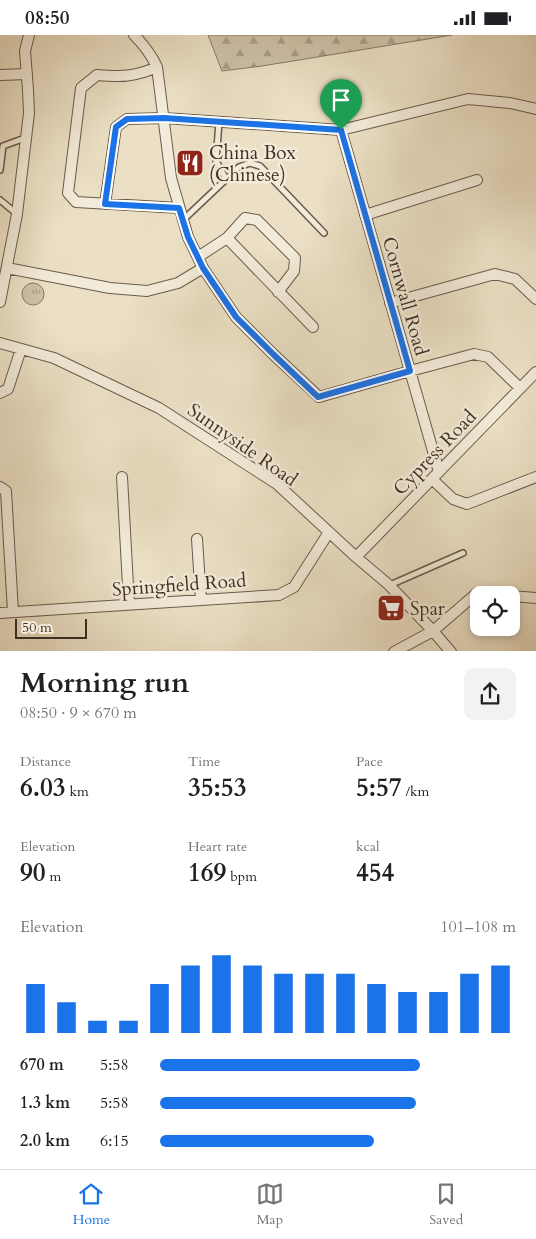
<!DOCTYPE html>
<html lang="en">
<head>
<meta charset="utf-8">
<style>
  :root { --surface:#fff; --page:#f2f2f2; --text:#202124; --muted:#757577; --line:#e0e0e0; --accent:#1a73e8 }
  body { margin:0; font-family:Cardo,serif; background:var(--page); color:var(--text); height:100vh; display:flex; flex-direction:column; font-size:19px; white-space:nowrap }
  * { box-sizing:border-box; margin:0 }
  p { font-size:16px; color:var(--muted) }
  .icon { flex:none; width:28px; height:28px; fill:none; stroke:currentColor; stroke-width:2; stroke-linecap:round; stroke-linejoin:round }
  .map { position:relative; height:616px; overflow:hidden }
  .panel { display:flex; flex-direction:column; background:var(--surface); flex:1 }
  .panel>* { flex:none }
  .fabs { position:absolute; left:470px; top:551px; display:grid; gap:10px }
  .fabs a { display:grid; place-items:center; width:50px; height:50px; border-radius:10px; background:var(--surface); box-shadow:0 2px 8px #0003; font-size:25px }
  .scale { position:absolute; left:15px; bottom:12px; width:72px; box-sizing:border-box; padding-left:5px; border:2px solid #3f2f22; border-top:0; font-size:14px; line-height:18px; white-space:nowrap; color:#3f2f22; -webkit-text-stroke:4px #f2ebd9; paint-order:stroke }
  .pin { position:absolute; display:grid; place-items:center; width:42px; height:42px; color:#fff; margin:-51px -21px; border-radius:50% 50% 50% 0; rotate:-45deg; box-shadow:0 0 5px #0007 }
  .pin .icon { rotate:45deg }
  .round { display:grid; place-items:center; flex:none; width:52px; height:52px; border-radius:10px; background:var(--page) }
  .head { display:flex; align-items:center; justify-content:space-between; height:85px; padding:0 20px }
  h1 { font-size:28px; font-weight:700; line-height:38px }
  .stats { display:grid; grid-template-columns:repeat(3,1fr); gap:8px; height:85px; padding:5px 20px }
  .stats div { display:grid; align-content:center }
  .stats b { font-size:25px; font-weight:700 }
  .stats small { font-size:14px; font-weight:400 }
  .stats p { font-size:14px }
  .chart { height:140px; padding:10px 20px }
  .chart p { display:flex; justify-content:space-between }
  .chart svg { width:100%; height:90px; margin-top:5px; stroke:var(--accent); stroke-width:6 }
  ul { padding:0 20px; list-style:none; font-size:16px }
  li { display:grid; grid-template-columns:80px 60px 1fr; align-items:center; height:38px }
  li i { height:12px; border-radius:6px; background:var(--accent) }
  .status { display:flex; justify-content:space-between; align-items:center; height:35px; padding:0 25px; background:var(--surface); direction:ltr }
  .status svg { height:14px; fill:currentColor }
  .menu { display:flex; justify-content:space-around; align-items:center; height:70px; border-top:1px solid var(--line); background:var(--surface); font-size:14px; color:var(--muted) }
  .menu a { display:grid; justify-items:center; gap:2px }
  .menu .on { color:var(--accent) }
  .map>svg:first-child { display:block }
  .forest { fill:url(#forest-firs); stroke:#867866 }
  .park { fill:url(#park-tufts); stroke:#867866 }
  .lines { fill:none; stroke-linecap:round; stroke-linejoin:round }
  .lane-casing { stroke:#6a5b4b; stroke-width:8 }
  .street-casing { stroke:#6a5b4b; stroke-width:12 }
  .lane { stroke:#f2ebd9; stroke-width:5 }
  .street { stroke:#f2ebd9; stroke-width:10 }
  .route-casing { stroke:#fff; stroke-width:10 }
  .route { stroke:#1a73e8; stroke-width:6 }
  .labels { text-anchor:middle; stroke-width:5; stroke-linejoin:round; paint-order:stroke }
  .poi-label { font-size:19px; fill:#3f2f22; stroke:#f2ebd9; text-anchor:start }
  .street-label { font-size:19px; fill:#3f2f22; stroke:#f2ebd9 }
</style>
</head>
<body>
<div class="status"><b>08:50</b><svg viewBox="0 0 49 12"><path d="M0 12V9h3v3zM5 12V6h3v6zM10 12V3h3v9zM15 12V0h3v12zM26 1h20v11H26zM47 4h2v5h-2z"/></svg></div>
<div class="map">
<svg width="536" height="617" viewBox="0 0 536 617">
  <defs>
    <pattern id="forest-firs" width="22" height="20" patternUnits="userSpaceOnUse" patternTransform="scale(1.25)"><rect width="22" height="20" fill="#cec2a9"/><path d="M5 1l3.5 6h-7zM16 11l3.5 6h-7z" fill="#a99e89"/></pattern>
    <pattern id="park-tufts" width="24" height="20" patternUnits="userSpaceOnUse" patternTransform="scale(1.25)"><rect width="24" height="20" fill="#cec2a9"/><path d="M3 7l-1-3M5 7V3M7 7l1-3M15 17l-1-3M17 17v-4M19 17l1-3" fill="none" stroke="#a99e89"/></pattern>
  </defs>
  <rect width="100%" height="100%" fill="#ebe0c5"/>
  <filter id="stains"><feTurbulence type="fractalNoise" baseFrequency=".004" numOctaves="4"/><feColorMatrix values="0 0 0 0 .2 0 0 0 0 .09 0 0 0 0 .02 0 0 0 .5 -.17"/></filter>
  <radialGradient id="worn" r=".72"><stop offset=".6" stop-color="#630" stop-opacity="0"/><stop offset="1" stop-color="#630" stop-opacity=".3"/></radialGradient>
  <!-- forest -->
  <path class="forest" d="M 208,0 L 452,0 L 262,31 L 222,36 Z"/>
  <!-- park -->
  <path class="park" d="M22 259a11 11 0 1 1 22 0a11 11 0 1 1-22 0Z"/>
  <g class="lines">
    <defs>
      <path id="lane" d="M 219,87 L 216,126 L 226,144
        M 0,135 L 3,111 L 25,103
        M 0,165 L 17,179
        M 183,185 L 239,132 L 250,128 L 260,131 L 324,198
        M 390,550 L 463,518"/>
      <path id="street" d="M 134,0 C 144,10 151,19 157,32 L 171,143 L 188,202 L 203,233 L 236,282 L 273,319 L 319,362 L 410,336 L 474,319 L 488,322 L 520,353
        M 157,32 C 134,42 122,42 97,40 L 81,53 L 68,158 L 76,167 L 179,173
        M 0,40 L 27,39
        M 341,95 L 439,437
        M 105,169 L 116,92 L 127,84 L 164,83 L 341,95 L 468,64 L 510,68 L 536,74
        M 365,180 L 477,145
        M 227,203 L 313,292
        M 198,222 L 227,203 L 245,183 L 257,185 L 295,223 L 294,236 L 278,257
        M 7,233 L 110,253 L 147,256 L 178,248 L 203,233
        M 0,267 L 17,179 L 29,78 L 28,55 L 25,16 L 29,0
        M 390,268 L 495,239 L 515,244 L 536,264
        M 0,308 L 54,323 L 159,373 L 277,449 L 356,522 L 389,550 L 433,596 L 451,617
        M 0,358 L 8,354 L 21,314
        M 122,442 L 129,569
        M 432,444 L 453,464 L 467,469 L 536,442
        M 0,452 L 6,456 L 13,577
        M 197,504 L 201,565
        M 356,522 L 536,337
        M 511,561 L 536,563
        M 0,578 L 279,560 L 294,552 L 329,497
        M 394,617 L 433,596 L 477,558 L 503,560"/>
    </defs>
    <!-- lane casing -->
    <use href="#lane" class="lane-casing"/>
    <!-- street casing -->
    <use href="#street" class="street-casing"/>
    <!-- lane -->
    <use href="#lane" class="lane"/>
    <!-- street -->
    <use href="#street" class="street"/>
  </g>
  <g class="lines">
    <defs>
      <path id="route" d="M 164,83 L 341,95 L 410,336 L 318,362 L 273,319 L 236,282 L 203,233 L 188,202 L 179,173 L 105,169 L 116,92 L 127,84 Z"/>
    </defs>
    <!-- route casing -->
    <use href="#route" class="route-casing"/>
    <!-- route -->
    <use href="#route" class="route"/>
  </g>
  <!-- icons -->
  <defs>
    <symbol id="restaurant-square" viewBox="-11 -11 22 22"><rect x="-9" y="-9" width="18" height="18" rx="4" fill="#8f2418" stroke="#f2ebd9"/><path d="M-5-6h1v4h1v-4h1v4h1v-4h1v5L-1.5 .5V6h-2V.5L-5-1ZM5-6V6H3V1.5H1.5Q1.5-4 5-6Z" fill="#fff"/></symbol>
    <symbol id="supermarket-square" viewBox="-11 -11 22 22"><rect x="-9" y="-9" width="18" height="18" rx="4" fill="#8f2418" stroke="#f2ebd9"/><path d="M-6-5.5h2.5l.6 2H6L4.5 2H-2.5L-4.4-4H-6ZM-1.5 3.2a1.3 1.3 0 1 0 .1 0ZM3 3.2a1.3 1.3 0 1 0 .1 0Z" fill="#fff"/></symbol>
  </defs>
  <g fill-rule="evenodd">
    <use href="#restaurant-square" x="174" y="112" width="32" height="32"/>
    <use href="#supermarket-square" x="375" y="557" width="32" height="32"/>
  </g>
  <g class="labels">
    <!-- poi labels -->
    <g class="poi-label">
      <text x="209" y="124">China Box<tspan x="209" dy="22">(Chinese)</tspan></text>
      <text x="410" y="580">Spar</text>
    </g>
    <!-- street labels -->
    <g class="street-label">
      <text transform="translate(406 261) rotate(74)" y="7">Cornwall Road</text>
      <text transform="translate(243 409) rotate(35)" y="7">Sunnyside Road</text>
      <text transform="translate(434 417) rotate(-46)" y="7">Cypress Road</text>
      <text transform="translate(179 549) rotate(-4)" y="7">Springfield Road</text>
    </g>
  </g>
  <rect width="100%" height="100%" filter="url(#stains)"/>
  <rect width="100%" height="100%" fill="url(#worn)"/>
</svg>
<div class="fabs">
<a><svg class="icon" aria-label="locate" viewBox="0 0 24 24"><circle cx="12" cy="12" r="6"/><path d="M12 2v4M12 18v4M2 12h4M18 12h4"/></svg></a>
</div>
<div class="scale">50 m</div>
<div class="pin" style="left:341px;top:95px;background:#1e9e55"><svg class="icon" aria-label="arrive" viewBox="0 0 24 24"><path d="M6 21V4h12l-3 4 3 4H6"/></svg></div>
</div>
<section class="panel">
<div class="head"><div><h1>Morning run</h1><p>08:50 · 9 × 670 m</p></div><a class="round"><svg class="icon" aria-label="share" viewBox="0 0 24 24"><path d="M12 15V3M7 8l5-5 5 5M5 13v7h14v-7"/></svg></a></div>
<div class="stats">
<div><p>Distance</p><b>6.03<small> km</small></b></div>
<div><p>Time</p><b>35:53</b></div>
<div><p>Pace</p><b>5:57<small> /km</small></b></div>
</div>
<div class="stats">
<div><p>Elevation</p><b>90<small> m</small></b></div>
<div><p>Heart rate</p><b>169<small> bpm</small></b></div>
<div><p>kcal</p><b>454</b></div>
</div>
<div class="chart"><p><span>Elevation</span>101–108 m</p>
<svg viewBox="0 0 160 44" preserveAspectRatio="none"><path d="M5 44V20M15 44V29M25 44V38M35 44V38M45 44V20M55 44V11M65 44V6M75 44V11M85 44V15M95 44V15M105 44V15M115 44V20M125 44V24M135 44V24M145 44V15M155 44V11"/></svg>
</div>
<ul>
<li><b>670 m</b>5:58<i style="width:73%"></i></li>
<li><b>1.3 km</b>5:58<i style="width:72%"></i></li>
<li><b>2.0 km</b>6:15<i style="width:60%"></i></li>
</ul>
</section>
<nav class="menu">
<a class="on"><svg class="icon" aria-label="home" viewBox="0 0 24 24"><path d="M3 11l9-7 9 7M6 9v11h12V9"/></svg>Home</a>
<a><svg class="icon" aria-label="map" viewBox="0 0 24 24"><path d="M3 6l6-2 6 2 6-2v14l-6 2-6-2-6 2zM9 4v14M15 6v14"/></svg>Map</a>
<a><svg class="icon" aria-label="saved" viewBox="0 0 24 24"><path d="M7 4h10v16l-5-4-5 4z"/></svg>Saved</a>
</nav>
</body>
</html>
